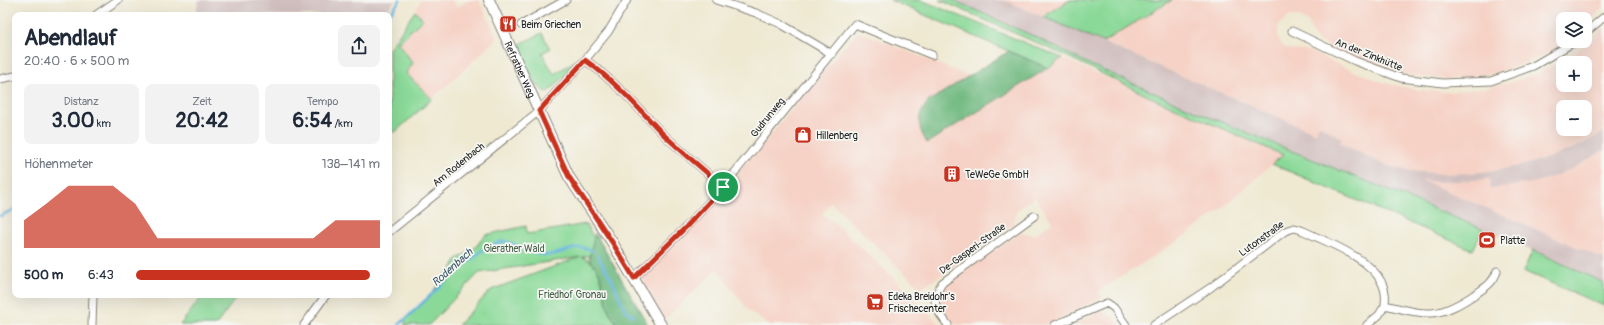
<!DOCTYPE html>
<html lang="de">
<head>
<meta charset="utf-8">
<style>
  :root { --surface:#fff; --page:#f2f2f3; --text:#1f2937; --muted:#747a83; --accent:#c8321e }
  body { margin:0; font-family:Pangolin,sans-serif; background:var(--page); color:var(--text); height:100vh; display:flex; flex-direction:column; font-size:15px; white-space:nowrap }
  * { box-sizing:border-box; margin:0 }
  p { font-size:13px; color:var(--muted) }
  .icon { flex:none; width:22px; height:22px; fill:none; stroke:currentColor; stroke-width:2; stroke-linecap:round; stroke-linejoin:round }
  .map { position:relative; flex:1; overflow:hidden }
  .drawer { position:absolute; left:12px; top:12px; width:380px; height:286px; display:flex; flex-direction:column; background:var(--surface); border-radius:8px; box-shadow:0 4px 16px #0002 }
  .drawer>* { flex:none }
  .tools { position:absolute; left:1556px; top:12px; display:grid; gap:8px }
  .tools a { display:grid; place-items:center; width:36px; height:36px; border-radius:8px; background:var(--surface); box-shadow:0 4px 16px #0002; font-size:20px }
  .pin { position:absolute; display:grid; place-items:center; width:34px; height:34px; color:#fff; margin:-17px; border:2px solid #fff; border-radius:50%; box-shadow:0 1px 4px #0007 }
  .round { display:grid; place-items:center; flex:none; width:42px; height:42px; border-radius:8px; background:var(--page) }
  .head { display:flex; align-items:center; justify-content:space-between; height:68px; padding:0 12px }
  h1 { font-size:22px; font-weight:700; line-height:30px }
  .metrics { display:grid; grid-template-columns:repeat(3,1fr); gap:6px; height:68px; padding:4px 12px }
  .metrics div { display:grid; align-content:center; border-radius:8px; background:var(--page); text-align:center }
  .metrics b { font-size:20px; font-weight:700 }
  .metrics small { font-size:11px; font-weight:400 }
  .metrics p { font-size:11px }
  .chart { height:112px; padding:8px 12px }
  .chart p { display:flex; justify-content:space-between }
  .chart svg { width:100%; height:72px; margin-top:4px; fill:var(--accent); opacity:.7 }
  ul { padding:0 12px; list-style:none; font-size:13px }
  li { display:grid; grid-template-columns:64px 48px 1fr; align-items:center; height:30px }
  li i { height:10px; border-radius:5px; background:var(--accent) }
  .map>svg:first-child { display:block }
  .built { fill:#f6d1c5; fill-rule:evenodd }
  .industrial { fill:#d1bfbf }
  .green { fill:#8ad998; stroke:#537a5a }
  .forest { fill:#6fb980; stroke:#466a4e }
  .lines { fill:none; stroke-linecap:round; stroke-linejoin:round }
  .stream { stroke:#66b5e0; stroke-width:2.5 }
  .street-casing { stroke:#868277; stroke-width:9 }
  .secondary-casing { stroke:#868277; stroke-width:12 }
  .street { stroke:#fff; stroke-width:7 }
  .secondary { stroke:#fff; stroke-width:10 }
  .route-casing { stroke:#fff; stroke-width:8 }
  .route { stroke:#c8321e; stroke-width:5 }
  .labels { text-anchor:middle; stroke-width:3.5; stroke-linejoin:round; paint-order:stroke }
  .poi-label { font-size:10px; fill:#1c1c1c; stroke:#f6f6f2; text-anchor:start }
  .street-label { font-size:10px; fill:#1c1c1c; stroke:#f6f6f2 }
  .park-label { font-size:10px; fill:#425e47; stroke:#f6f6f2 }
  .water-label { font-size:11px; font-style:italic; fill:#3a596a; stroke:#f6f6f2 }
</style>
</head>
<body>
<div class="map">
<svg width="1604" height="325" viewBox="0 0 1604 325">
  <rect width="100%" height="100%" fill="#f6f6f2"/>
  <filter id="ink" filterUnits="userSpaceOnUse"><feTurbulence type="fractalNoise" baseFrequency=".025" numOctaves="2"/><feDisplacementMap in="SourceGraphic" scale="8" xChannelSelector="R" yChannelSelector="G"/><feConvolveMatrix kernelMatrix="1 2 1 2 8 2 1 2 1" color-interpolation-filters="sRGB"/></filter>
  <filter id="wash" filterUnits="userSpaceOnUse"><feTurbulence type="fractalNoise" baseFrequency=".012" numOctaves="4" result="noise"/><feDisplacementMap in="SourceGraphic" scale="16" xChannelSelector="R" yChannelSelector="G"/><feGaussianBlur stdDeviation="0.9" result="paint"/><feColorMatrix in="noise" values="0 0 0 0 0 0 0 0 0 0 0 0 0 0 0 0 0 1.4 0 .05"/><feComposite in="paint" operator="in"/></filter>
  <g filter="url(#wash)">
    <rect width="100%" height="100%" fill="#efe9d2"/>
    <!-- built -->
    <path class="built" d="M 419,0 L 451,0 L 457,7 L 469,0 L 479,0 L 496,35 L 497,39 L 432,99 L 406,73 L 398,43 L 423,19 L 415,11 L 420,2 Z
      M 1002,0 L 1070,0 L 1043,17 Z
      M 1172,0 L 1604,0 L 1604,4 L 1602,8 L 1585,27 L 1585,19 L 1563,19 L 1563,41 L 1567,41 L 1547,54 L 1515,67 L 1498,72 L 1464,78 L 1446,79 L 1407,75 L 1390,71 L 1357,59 L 1320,42 L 1314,37 L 1309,24 L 1305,20 L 1299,17 L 1291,16 L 1285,19 L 1280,24 L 1278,29 L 1278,37 L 1280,43 L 1285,48 L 1292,50 L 1309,51 L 1353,71 L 1385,83 L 1419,90 L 1449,92 L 1485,88 L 1519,80 L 1538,73 L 1564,59 L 1581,48 L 1604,28 L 1604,132 L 1581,145 L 1554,156 L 1527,164 L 1498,170 L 1470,173 L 1441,174 L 1412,171 L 1385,165 L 1339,143 L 1342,138 L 1319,126 L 1316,133 L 1103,42 ZM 1563,63 L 1585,63 L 1585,85 L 1563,85 ZM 1563,107 L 1585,107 L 1585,129 L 1563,129 Z
      M 858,31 L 968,76 L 929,101 L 921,110 L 919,121 L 921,133 L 927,143 L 1062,58 L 1283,155 L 1272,164 L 1218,212 L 1179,240 L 1098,292 L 1102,297 L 1047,325 L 956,325 L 945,313 L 941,304 L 941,295 L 948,283 L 1020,232 L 1034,235 L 1052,222 L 1035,197 L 1017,210 L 1014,224 L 921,289 L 831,203 L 822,214 L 835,223 L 911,295 L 940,325 L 768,325 L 748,310 L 717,269 L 664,320 L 642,281 L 643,275 L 705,211 Z
      M 1604,149 L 1604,259 L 1419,180 L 1441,182 L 1489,179 L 1490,189 L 1517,185 L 1555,176 L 1576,167 Z
      M 1099,312 L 1104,312 L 1111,314 L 1119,325 L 1073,325 Z"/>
    <!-- industrial -->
    <path class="industrial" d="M 199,0 L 395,0 L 384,15 L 195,15 Z
      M 953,0 L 1003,0 L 1316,133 L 1319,125 L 1342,138 L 1340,143 L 1385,165 L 1412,171 L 1441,174 L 1470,173 L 1498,170 L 1527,164 L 1554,156 L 1581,145 L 1604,132 L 1604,149 L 1596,155 L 1576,167 L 1555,176 L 1533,183 L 1490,189 L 1489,179 L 1441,182 L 1421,180 L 1604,259 L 1604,283 L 1483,229 L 1209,117 L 1091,65 L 1031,35 Z"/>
    <!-- green -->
    <path class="green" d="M 890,0 L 921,0 L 1062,58 L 1048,68 Z
      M 940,0 L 953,0 L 1031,35 L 1091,65 L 1209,117 L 1483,229 L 1473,250 L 1272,164 L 1283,155 L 1148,96 L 1064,55 Z
      M 1070,0 L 1172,0 L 1103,42 L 1043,17 Z
      M 415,11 L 423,19 L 398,43 L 413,63 L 406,73 L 432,99 L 394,133 L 389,128 L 389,49 Z
      M 542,33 L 550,49 L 542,53 L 554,74 L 583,56 L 553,88 L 547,92 C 531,86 525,60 518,45 Z
      M 586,224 L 602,253 L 582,257 C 605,265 602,293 609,311 C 611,316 615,321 618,325 L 458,325 L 491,290 L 580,257 L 479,273 L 429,325 L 404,325 L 406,323 L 404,320 L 429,298 L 443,277 L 452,269 L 457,259 L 474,249 L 485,235 L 526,226 L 527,234 Z
      M 1533,250 L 1604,283 L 1604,306 L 1523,271 Z
      M 203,295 L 238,295 L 216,325 L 180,325 Z"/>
    <!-- forest -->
    <path class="forest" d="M 1009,51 L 1048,68 L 927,143 C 917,126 916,116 929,101 Z
      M 595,233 L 648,325 L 618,325 L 609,312 L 599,272 L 589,259 Z"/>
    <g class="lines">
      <!-- stream -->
      <path class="stream" d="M 389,15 L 400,0
        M 0,216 L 15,209
        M 597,255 L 612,280 L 625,310 L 634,316
        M 399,325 L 451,276 L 484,249 L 503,241 C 515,243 537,256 548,255 C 564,254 577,242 593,251"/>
    </g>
  </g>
  <g filter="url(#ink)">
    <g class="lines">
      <defs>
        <path id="street" d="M 716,0 L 756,13 L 781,24 L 832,54
          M 96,15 L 118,0
          M 521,25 L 566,0
          M 1292,31 L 1355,61 L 1401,78 L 1443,83 L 1491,81 L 1533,66 L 1576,41
          M 1585,33 L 1604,17
          M 585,60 C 615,81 638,108 663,134 C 682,152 703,169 723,187
          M 0,79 L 15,76
          M 389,232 L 539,111 L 585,60 L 608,32 L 627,0
          M 634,278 L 686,227 L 723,187 L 855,24 L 932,55
          M 92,325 L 93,295
          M 304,325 L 326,295
          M 948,325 C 935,308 930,302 942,283 L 1034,216
          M 1055,325 L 1107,303 L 1114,308 L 1126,325
          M 1154,325 L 1210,288 L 1285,231 L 1294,228 C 1302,229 1311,235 1319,238 C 1341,248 1381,265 1385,293 C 1386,297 1385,301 1385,305
          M 1367,325 L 1379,315 L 1385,305 C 1429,316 1438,319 1477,293 C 1486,287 1494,282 1497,271"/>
        <g id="secondary">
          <path id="s1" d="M 489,0 L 569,177 L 612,242 L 661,325"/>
        </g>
      </defs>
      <!-- street casing -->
      <use href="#street" class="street-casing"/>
      <!-- secondary casing -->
      <use href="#secondary" class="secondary-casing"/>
      <!-- street -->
      <use href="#street" class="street"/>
      <!-- secondary -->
      <use href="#secondary" class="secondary"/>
    </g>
  </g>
  <g class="lines" filter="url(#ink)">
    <defs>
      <path id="route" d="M 585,60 C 615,81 638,108 663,134 C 682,152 703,169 723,187 L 686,227 L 634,278 L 612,242 L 569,177 L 539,111 Z"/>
    </defs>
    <!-- route casing -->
    <use href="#route" class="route-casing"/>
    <!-- route -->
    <use href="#route" class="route"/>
  </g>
  <!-- icons -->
  <defs>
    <symbol id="restaurant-square" viewBox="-11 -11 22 22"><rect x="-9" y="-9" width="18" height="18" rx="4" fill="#c8321e" stroke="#f6f6f2"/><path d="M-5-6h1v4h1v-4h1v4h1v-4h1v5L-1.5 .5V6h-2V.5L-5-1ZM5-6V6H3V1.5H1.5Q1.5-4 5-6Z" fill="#fff"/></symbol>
    <symbol id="shop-square" viewBox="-11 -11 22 22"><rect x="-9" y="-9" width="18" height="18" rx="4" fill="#c8321e" stroke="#f6f6f2"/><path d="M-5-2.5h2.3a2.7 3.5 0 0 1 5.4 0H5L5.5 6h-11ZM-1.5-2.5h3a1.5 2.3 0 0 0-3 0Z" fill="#fff"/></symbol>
    <symbol id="building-square" viewBox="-11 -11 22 22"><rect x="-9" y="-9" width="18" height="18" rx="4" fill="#c8321e" stroke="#f6f6f2"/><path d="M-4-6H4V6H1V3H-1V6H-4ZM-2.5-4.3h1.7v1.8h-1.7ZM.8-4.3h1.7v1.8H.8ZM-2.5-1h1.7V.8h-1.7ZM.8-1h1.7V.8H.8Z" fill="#fff"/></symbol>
    <symbol id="stadium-square" viewBox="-11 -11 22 22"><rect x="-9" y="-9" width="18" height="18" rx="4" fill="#c8321e" stroke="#f6f6f2"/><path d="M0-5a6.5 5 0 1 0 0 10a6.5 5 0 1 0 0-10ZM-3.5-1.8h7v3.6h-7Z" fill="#fff"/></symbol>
    <symbol id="supermarket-square" viewBox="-11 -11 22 22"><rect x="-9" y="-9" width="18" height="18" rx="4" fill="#c8321e" stroke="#f6f6f2"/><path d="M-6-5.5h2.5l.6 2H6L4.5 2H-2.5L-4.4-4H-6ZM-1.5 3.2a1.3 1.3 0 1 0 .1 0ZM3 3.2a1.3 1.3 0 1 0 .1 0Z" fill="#fff"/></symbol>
  </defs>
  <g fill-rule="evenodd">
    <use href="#restaurant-square" x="498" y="14" width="20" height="20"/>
    <use href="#shop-square" x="793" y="125" width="20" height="20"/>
    <use href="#building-square" x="942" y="164" width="20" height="20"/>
    <use href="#stadium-square" x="1477" y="230" width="20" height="20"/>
    <use href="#supermarket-square" x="865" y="292" width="20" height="20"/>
  </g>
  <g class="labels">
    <!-- poi labels -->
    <g class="poi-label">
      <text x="521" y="28">Beim Griechen</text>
      <text x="816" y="139">Hillenberg</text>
      <text x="965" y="178">TeWeGe GmbH</text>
      <text x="1500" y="244">Platte</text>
      <text x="888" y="300">Edeka Breidohr's<tspan x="888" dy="12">Frischecenter</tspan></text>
    </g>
    <!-- street labels -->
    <g class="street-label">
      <text transform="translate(1369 54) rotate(22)" y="4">An der Zinkhütte</text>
      <text dy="4" stroke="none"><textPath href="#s1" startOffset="76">Refrather Weg</textPath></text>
      <text transform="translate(767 117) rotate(-51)" y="4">Gudrunweg</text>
      <text transform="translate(458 164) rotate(-39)" y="4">Am Rodenbach</text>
      <text transform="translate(1261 238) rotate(-36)" y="4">Lutonstraße</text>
      <text transform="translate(972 248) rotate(-36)" y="4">De-Gasperi-Straße</text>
    </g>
    <!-- park labels -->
    <g class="park-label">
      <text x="514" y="252">Gierather Wald</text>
      <text x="572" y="298">Friedhof Gronau</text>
    </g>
    <!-- water labels -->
    <g class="water-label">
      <text transform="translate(452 267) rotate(-42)" y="4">Rodenbach</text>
    </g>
  </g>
</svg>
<div class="tools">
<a><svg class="icon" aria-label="layers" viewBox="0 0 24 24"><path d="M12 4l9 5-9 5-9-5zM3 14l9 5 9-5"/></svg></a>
<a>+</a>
<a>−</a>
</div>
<div class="pin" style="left:723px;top:187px;background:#1e9e55"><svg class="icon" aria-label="arrive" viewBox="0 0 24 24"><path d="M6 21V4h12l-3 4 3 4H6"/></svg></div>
<section class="drawer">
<div class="head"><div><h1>Abendlauf</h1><p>20:40 · 6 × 500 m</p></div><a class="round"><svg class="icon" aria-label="share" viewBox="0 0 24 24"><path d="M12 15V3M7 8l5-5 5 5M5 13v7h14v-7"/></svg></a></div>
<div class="metrics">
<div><p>Distanz</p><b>3.00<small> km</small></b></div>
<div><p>Zeit</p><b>20:42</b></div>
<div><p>Tempo</p><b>6:54<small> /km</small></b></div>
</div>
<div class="chart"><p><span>Höhenmeter</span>138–141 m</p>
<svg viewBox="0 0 160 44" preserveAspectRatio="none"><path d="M0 44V27L10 17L20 6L30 6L40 6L50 17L60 38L70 38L80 38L90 38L100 38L110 38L120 38L130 38L140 27L150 27L160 27V44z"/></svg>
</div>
<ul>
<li><b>500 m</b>6:43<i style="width:96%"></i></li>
</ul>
</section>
</div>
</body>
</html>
